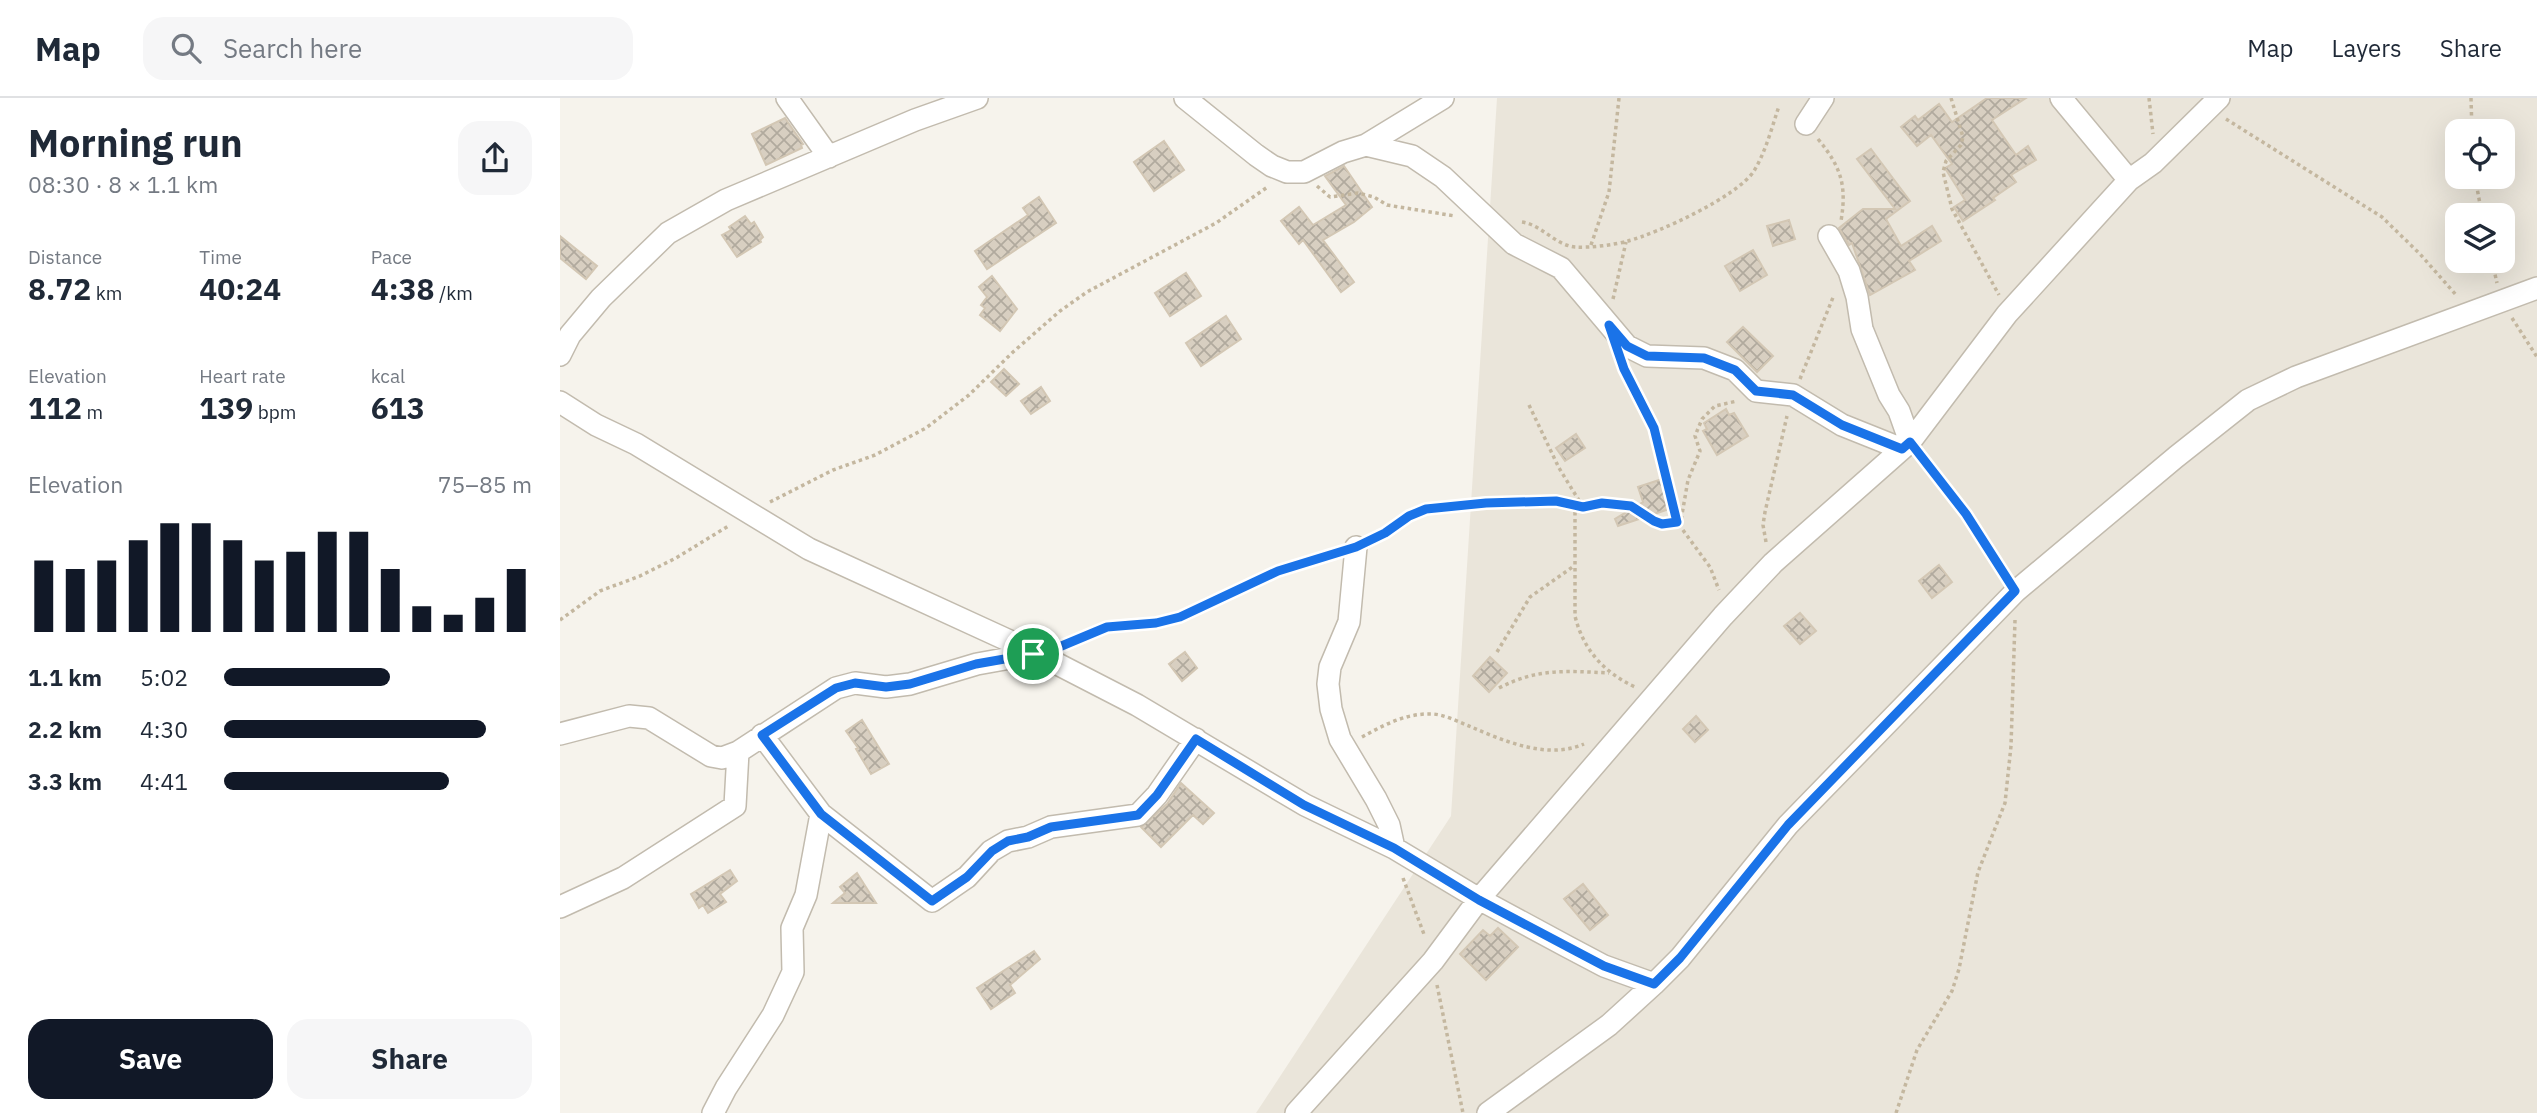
<!DOCTYPE html>
<html lang="en">
<head>
<meta charset="utf-8">
<style>
  :root { --surface:#fff; --page:#f6f6f7; --text:#1f2937; --muted:#747a83; --line:#e0e1e3; --accent:#111827 }
  body { margin:0; font-family:"IBM Plex Sans",sans-serif; background:var(--page); color:var(--text); height:100vh; display:flex; flex-direction:column; font-size:26px; white-space:nowrap }
  * { box-sizing:border-box; margin:0 }
  p { font-size:23px; color:var(--muted) }
  .icon { flex:none; width:38px; height:38px; fill:none; stroke:currentColor; stroke-width:2; stroke-linecap:round; stroke-linejoin:round }
  .map { position:relative; flex:1; overflow:hidden }
  .details { display:flex; flex-direction:column; background:var(--surface); width:560px }
  .details>* { flex:none }
  .buttons { position:absolute; left:1885px; top:21px; display:grid; gap:14px }
  .buttons a { display:grid; place-items:center; width:70px; height:70px; border-radius:14px; background:var(--surface); box-shadow:0 7px 28px #0002; font-size:35px }
  .pin { position:absolute; display:grid; place-items:center; width:60px; height:60px; color:#fff; margin:-30px; border:4px solid #fff; border-radius:50%; box-shadow:0 2px 7px #0007 }
  .round { display:grid; place-items:center; flex:none; width:74px; height:74px; border-radius:21px; background:var(--page) }
  .summary { display:flex; align-items:center; justify-content:space-between; height:119px; padding:0 28px }
  h1 { font-size:38px; font-weight:700; line-height:52px }
  .stats { display:grid; grid-template-columns:repeat(3,1fr); gap:10px; height:119px; padding:7px 28px }
  .stats div { display:grid; align-content:center }
  .stats b { font-size:30px; font-weight:700 }
  .stats small { font-size:19px; font-weight:400 }
  .stats p { font-size:19px }
  .chart { height:196px; padding:14px 28px }
  .chart p { display:flex; justify-content:space-between }
  .chart svg { width:100%; height:126px; margin-top:7px; stroke:var(--accent); stroke-width:6 }
  .button { display:flex; gap:14px; margin-top:auto; padding:14px 28px }
  .button a { flex:1; height:80px; border-radius:21px; background:var(--accent); color:#fff; font-size:28px; font-weight:700; line-height:80px; text-align:center }
  .button a+a { background:var(--page); color:var(--text) }
  ul { padding:0 28px; list-style:none; font-size:23px }
  li { display:grid; grid-template-columns:112px 84px 1fr; align-items:center; height:52px }
  li i { height:18px; border-radius:9px; background:var(--accent) }
  header { display:flex; align-items:center; gap:42px; box-sizing:border-box; height:98px; padding:0 35px; background:var(--surface); border-bottom:2px solid var(--line) }
  header strong { font-size:33px }
  nav { display:flex; gap:38px; margin-inline-start:auto; font-size:24px }
  .search { width:490px; height:63px; background:var(--page); display:flex; align-items:center; gap:18px; box-sizing:border-box; padding:0 24px; border-radius:21px; color:var(--muted); font-size:26px }
  main { display:flex; flex:1; min-height:0 }
  .map>svg:first-child { display:block }
  .residential { fill:#eae5da; fill-rule:evenodd }
  .building { fill:url(#building-cross-hatch); stroke:#d3c7b4; stroke-width:2 }
  .lines { fill:none; stroke-linecap:round; stroke-linejoin:round }
  .minor-casing { stroke:#c2bbae; stroke-width:24 }
  .path { stroke:#c4b79f; stroke-width:3.5; stroke-dasharray:3.5 3.5; stroke-linecap:butt }
  .minor { stroke:#fff; stroke-width:21 }
  .route-casing { stroke:#fff; stroke-width:14 }
  .route { stroke:#1a73e8; stroke-width:9 }
</style>
</head>
<body>
<header>
<strong>Map</strong>
<div class="search"><svg class="icon" aria-label="search" viewBox="0 0 24 24"><circle cx="10" cy="10" r="6"/><path d="M15 15l6 6"/></svg>Search here</div>
<nav><a>Map</a><a>Layers</a><a>Share</a></nav>
</header>
<main>
<section class="details">
<div class="summary"><div><h1>Morning run</h1><p>08:30 · 8 × 1.1 km</p></div><a class="round"><svg class="icon" aria-label="share" viewBox="0 0 24 24"><path d="M12 15V3M7 8l5-5 5 5M5 13v7h14v-7"/></svg></a></div>
<div class="stats">
<div><p>Distance</p><b>8.72<small> km</small></b></div>
<div><p>Time</p><b>40:24</b></div>
<div><p>Pace</p><b>4:38<small> /km</small></b></div>
</div>
<div class="stats">
<div><p>Elevation</p><b>112<small> m</small></b></div>
<div><p>Heart rate</p><b>139<small> bpm</small></b></div>
<div><p>kcal</p><b>613</b></div>
</div>
<div class="chart"><p><span>Elevation</span>75–85 m</p>
<svg viewBox="0 0 160 44" preserveAspectRatio="none"><path d="M5 44V19M15 44V22M25 44V19M35 44V12M45 44V6M55 44V6M65 44V12M75 44V19M85 44V16M95 44V9M105 44V9M115 44V22M125 44V35M135 44V38M145 44V32M155 44V22"/></svg>
</div>
<ul>
<li><b>1.1 km</b>5:02<i style="width:54%"></i></li>
<li><b>2.2 km</b>4:30<i style="width:85%"></i></li>
<li><b>3.3 km</b>4:41<i style="width:73%"></i></li>
</ul>
<div class="button"><a>Save</a><a>Share</a></div>
</section>
<div class="map">
<svg width="1977" height="1015" viewBox="0 0 1977 1015">
  <defs>
    <pattern id="building-cross-hatch" width="8" height="8" patternUnits="userSpaceOnUse" patternTransform="scale(1.75)"><rect width="8" height="8" fill="#d8cfc1"/><path d="M0 0l8 8M0 8l8-8" fill="none" stroke="#b1aa9e"/></pattern>
  </defs>
  <rect width="100%" height="100%" fill="#f6f3ec"/>
  <!-- residential -->
  <path class="residential" d="M 937,0 L 1977,0 L 1977,1015 L 696,1015 L 891,718 ZM 1897,33 L 1942,33 L 1942,79 L 1897,79 ZM 1897,117 L 1942,117 L 1942,163 L 1897,163 Z"/>
  <!-- building -->
  <path class="building" d="M 1427,0 L 1466,0 L 1432,22 L 1456,57 L 1468,48 L 1476,62 L 1451,77 L 1456,84 L 1433,100 L 1435,102 L 1403,123 L 1394,109 L 1405,102 L 1385,70 L 1392,66 L 1371,37 L 1357,48 L 1341,29 L 1355,18 L 1358,22 L 1379,6 L 1392,24 Z
    M 225,20 L 243,46 L 241,47 L 242,50 L 206,67 L 192,36 Z
    M 604,43 L 624,72 L 594,93 L 574,64 Z
    M 1311,51 L 1350,103 L 1326,121 L 1341,148 L 1372,128 L 1381,143 L 1349,163 L 1355,172 L 1310,197 L 1292,145 L 1289,147 L 1279,130 L 1303,111 L 1335,111 L 1297,61 Z
    M 784,68 L 812,109 L 794,124 L 763,142 L 794,184 L 781,194 L 743,142 L 739,146 L 721,123 L 739,109 L 753,127 L 786,107 L 765,78 Z
    M 479,99 L 496,125 L 427,171 L 415,153 L 468,117 L 463,110 Z
    M 185,118 L 191,126 L 194,124 L 203,139 L 200,142 L 201,144 L 177,159 L 162,137 L 171,132 L 169,129 Z
    M 1229,122 L 1235,141 L 1213,148 L 1207,128 Z
    M 0,138 L 37,168 L 26,181 L 0,160 Z
    M 1193,152 L 1207,177 L 1180,193 L 1165,168 Z
    M 626,175 L 641,198 L 610,218 L 595,195 Z
    M 432,178 L 457,211 L 440,233 L 420,217 L 425,210 L 421,207 L 427,199 L 419,189 Z
    M 666,218 L 681,241 L 641,268 L 626,245 Z
    M 1183,229 L 1213,258 L 1197,274 L 1167,244 Z
    M 444,271 L 459,286 L 446,298 L 431,284 Z
    M 481,289 L 490,303 L 471,316 L 461,303 Z
    M 1166,311 L 1169,317 L 1174,315 L 1188,338 L 1157,357 L 1143,333 L 1147,331 L 1144,325 Z
    M 1016,336 L 1025,350 L 1005,363 L 996,350 Z
    M 1102,381 L 1112,410 L 1058,428 L 1055,421 L 1083,404 L 1078,389 Z
    M 1379,467 L 1392,484 L 1372,500 L 1359,483 Z
    M 1240,515 L 1256,533 L 1240,546 L 1224,528 Z
    M 625,554 L 637,570 L 622,583 L 609,566 Z
    M 930,559 L 947,575 L 929,594 L 913,578 Z
    M 1136,618 L 1148,632 L 1135,644 L 1123,631 Z
    M 302,622 L 329,666 L 311,676 L 296,651 L 298,650 L 286,633 Z
    M 621,685 L 654,715 L 643,726 L 633,717 L 601,749 L 581,729 L 607,706 Z
    M 170,772 L 177,783 L 160,796 L 166,804 L 148,815 L 143,807 L 139,810 L 131,796 Z
    M 297,775 L 316,805 L 273,805 L 285,795 L 280,789 Z
    M 1023,786 L 1048,817 L 1030,832 L 1004,801 Z
    M 938,830 L 958,849 L 926,882 L 900,856 L 923,832 L 930,838 Z
    M 474,853 L 480,861 L 450,887 L 455,895 L 431,911 L 417,890 Z"/>
  <g class="lines">
    <defs>
      <path id="minor" d="M 227,0 L 269,59
        M 625,0 L 696,57 L 712,68 L 727,74 L 744,74 L 783,54 L 806,47 L 883,0
        M 1501,0 L 1569,82
        M 1246,26 L 1263,0
        M 806,47 L 852,58 L 883,79 L 954,146 L 1001,170 L 1067,248 L 1087,258 L 1144,260 L 1175,272 L 1196,293 L 1233,297 L 1282,327 L 1342,351
        M 1269,138 L 1289,173 L 1297,199 L 1302,231 L 1329,297 L 1339,313 L 1350,344
        M 0,257 L 10,237 L 41,200 L 108,135 L 166,102 L 355,22 L 417,0
        M 0,304 L 36,327 L 76,346 L 249,451 L 480,557 L 577,607 L 745,707 L 834,750 L 919,801 L 1008,849 L 1044,868 L 1094,886
        M 796,449 L 789,524 L 770,569 L 768,586 L 771,611 L 780,641 L 816,701 L 829,727 L 834,750
        M 0,636 L 69,618 L 89,620 L 151,658 L 162,660 L 178,654 L 276,590 L 295,585 L 326,589 L 350,586 L 417,566 L 473,556
        M 261,716 L 372,803 L 407,779 L 431,753 L 448,743 L 468,739 L 491,729 L 578,717 L 597,697 L 636,641
        M 0,809 L 63,780 L 175,708 L 178,654
        M 153,1015 L 166,990 L 213,917 L 233,874 L 232,830 L 246,797 L 261,716 L 202,637
        M 736,1015 L 873,863 L 919,801 L 1163,518 L 1213,465 L 1350,344 L 1447,216 L 1569,82 L 1593,65 L 1659,0
        M 928,1015 L 1049,927 L 1094,886 L 1120,860 L 1228,727 L 1456,493 L 1616,359 L 1688,302 L 1736,279 L 1977,190"/>
    </defs>
    <!-- minor casing -->
    <use href="#minor" class="minor-casing"/>
    <!-- path -->
    <path class="path" d="M 1391,0 L 1403,39 L 1401,47 L 1386,63 L 1383,74 L 1392,111 L 1439,197
      M 1589,0 L 1593,36
      M 1911,0 L 1912,33
      M 1666,21 L 1822,119 L 1860,156 L 1897,198
      M 1258,41 C 1281,69 1287,87 1281,123
      M 1915,79 L 1922,117
      M 757,88 L 770,99 L 798,95 L 814,99 L 827,107 L 895,118
      M 962,124 C 982,127 995,147 1015,149 C 1030,150 1053,147 1068,143 C 1098,135 1177,99 1194,73 C 1206,53 1212,29 1219,8
      M 1031,147 L 1049,94 L 1059,0
      M 1932,163 L 1937,185
      M 1053,201 L 1066,144
      M 1952,220 L 1977,259
      M 1063,269 L 1094,330 L 1117,424
      M 1240,281 L 1274,197
      M 969,307 L 999,370 L 1023,409 C 1037,405 1057,404 1072,409 C 1093,416 1089,427 1117,424 L 1150,469 L 1159,492
      M 1362,359 L 1406,417 L 1444,476
      M 210,404 L 273,372 L 315,357 L 366,330 L 409,297 L 453,254 L 500,213 L 527,194 L 656,125 L 709,88
      M 1015,407 L 1015,518 C 1023,551 1043,574 1075,589
      M 1120,428 L 1128,382 L 1140,353 L 1135,338 L 1142,321 L 1155,308 L 1177,303
      M 813,441 L 849,418 L 879,409 L 978,402 L 996,403 L 1023,409
      M 1206,444 L 1203,427 L 1205,414 L 1227,318
      M 0,522 L 40,493 L 80,478 L 116,460 L 170,427
      M 504,547 L 547,529 L 596,525 L 620,519 L 718,473 L 776,455
      M 937,554 L 970,499 L 1014,468
      M 939,590 C 977,570 1007,573 1049,575
      M 802,639 C 822,628 844,616 868,616 C 882,615 896,623 909,628 C 944,643 987,662 1024,646
      M 843,780 L 865,839
      M 877,887 L 903,1015
      M 1336,1015 L 1357,952 L 1392,893 L 1399,871 L 1418,774 L 1445,705 L 1451,648 L 1455,522"/>
    <!-- minor -->
    <use href="#minor" class="minor"/>
  </g>
  <g class="lines">
    <defs>
      <path id="route" d="M 1049,227 L 1067,248 L 1087,258 L 1144,260 L 1175,272 L 1196,293 L 1233,297 L 1282,327 L 1342,351 L 1350,344 L 1406,416 L 1455,493 L 1228,727 L 1120,860 L 1094,886 L 1044,868 L 1008,849 L 919,802 L 834,750 L 744,707 L 636,641 L 597,697 L 578,717 L 491,729 L 468,739 L 448,743 L 432,753 L 407,779 L 372,803 L 261,716 L 202,637 L 276,590 L 295,585 L 326,589 L 350,586 L 416,566 L 473,556 L 480,557 L 547,529 L 596,525 L 620,519 L 718,473 L 796,449 L 825,435 L 849,418 L 866,411 L 926,405 L 996,403 L 1023,409 L 1042,405 L 1071,408 L 1094,423 L 1102,426 L 1117,424 L 1094,330 L 1064,271 Z"/>
    </defs>
    <!-- route casing -->
    <use href="#route" class="route-casing"/>
    <!-- route -->
    <use href="#route" class="route"/>
  </g>
</svg>
<div class="buttons">
<a><svg class="icon" aria-label="locate" viewBox="0 0 24 24"><circle cx="12" cy="12" r="6"/><path d="M12 2v4M12 18v4M2 12h4M18 12h4"/></svg></a>
<a><svg class="icon" aria-label="layers" viewBox="0 0 24 24"><path d="M12 4l9 5-9 5-9-5zM3 14l9 5 9-5"/></svg></a>
</div>
<div class="pin" style="left:473px;top:556px;background:#1e9e55"><svg class="icon" aria-label="arrive" viewBox="0 0 24 24"><path d="M6 21V4h12l-3 4 3 4H6"/></svg></div>
</div>
</main>
</body>
</html>
